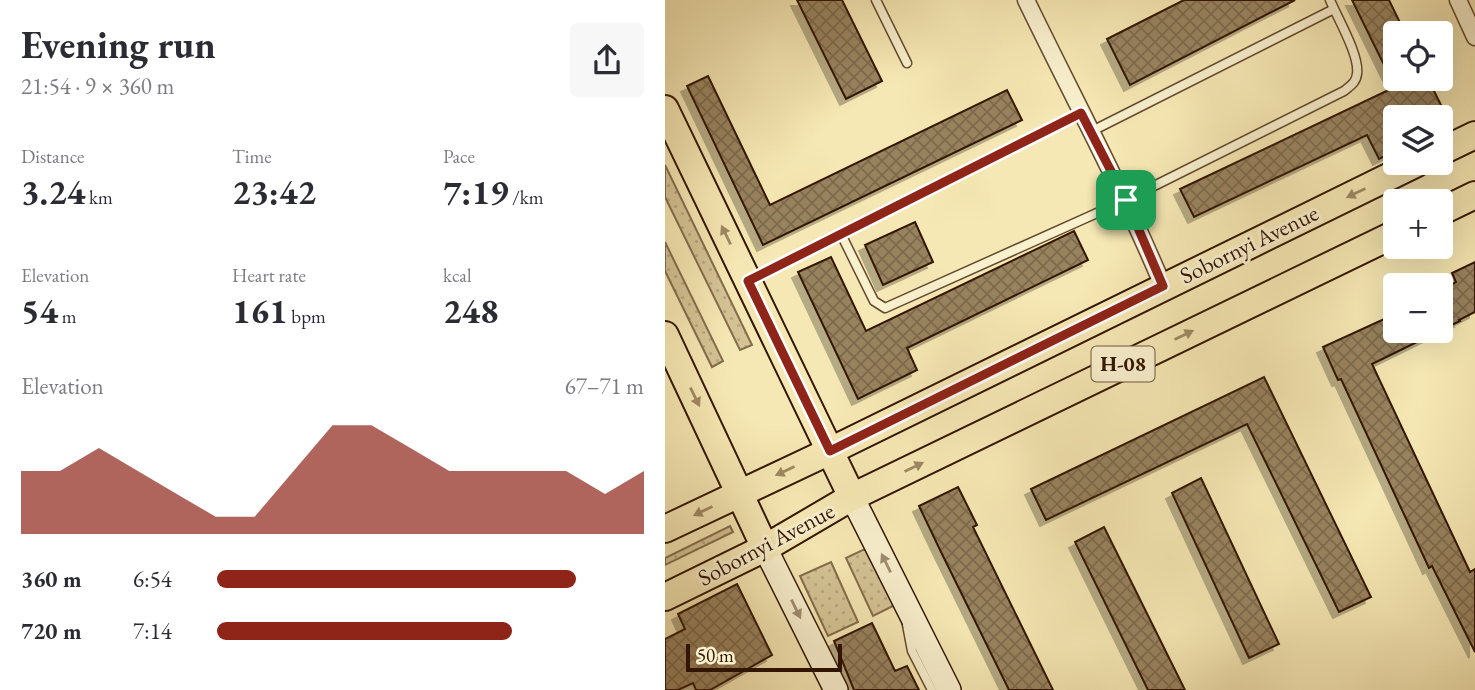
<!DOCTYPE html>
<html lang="en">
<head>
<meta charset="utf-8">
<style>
  :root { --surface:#fff; --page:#f7f7f7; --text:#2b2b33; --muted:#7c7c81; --accent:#8f2418 }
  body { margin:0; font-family:"EB Garamond",serif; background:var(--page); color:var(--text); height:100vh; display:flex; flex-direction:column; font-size:26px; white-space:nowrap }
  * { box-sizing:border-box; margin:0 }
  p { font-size:23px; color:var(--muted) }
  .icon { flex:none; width:38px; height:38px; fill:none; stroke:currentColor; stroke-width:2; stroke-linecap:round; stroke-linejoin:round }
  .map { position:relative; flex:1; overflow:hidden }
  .side { display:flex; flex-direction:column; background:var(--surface); width:665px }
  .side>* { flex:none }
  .fabs { position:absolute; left:718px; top:21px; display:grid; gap:14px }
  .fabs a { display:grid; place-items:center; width:70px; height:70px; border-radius:7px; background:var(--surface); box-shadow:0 7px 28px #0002; font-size:35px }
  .scale { position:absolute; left:21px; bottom:18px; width:156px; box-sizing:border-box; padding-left:7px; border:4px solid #321502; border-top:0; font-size:19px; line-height:24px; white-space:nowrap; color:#321502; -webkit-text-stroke:5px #f9f0ce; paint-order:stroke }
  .pin { position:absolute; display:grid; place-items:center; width:60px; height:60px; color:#fff; margin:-30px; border-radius:14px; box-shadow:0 4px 10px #0006 }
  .round { display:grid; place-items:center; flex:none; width:74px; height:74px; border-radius:7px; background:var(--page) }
  .headline { display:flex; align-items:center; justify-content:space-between; height:119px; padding:0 21px }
  h1 { font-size:38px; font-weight:700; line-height:52px }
  .metrics { display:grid; grid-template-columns:repeat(3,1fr); gap:10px; height:119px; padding:7px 21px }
  .metrics div { display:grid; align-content:center }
  .metrics b { font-size:35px; font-weight:700 }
  .metrics small { font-size:19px; font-weight:400 }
  .metrics p { font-size:19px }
  .chart { height:196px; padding:14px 21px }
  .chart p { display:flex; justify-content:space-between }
  .chart svg { width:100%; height:126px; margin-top:7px; fill:var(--accent); opacity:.7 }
  ul { padding:0 21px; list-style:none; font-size:23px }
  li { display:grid; grid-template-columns:112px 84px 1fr; align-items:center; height:52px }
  li i { height:18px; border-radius:9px; background:var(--accent) }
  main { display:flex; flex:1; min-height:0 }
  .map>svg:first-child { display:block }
  .grass { fill:url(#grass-dots); stroke:#846c4c; stroke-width:2 }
  .building { fill:url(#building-cross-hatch); stroke:#321502; stroke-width:2; filter:url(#shadow) }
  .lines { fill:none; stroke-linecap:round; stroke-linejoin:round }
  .lane-casing { stroke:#634a2e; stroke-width:11 }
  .street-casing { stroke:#634a2e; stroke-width:19 }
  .secondary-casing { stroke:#321502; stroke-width:26 }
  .primary-casing { stroke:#321502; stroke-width:30 }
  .lane { stroke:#f9f0ce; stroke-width:8 }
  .street { stroke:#f9f0ce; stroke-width:16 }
  .secondary { stroke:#f9f0ce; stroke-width:23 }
  .primary { stroke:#f6e8b4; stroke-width:26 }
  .oneway { fill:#9e8964 }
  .oneway2 { fill:#9f8d72 }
  .route-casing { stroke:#fff; stroke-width:14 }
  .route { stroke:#8f2418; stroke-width:9 }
  .labels { text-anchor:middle; stroke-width:6; stroke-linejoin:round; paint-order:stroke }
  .shield { fill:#f9f0ce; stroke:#6e573f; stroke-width:2 }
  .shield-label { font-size:21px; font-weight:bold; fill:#321502 }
  .street-label { font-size:23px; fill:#321502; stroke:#f9f0ce }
</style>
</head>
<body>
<main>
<section class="side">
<div class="headline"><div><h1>Evening run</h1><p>21:54 · 9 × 360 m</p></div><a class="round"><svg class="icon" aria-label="share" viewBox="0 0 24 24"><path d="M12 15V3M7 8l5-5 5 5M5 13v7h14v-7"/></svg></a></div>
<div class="metrics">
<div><p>Distance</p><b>3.24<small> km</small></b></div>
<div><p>Time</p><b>23:42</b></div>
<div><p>Pace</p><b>7:19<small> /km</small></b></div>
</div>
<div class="metrics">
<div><p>Elevation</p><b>54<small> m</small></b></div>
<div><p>Heart rate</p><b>161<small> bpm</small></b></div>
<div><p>kcal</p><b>248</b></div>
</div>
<div class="chart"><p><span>Elevation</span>67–71 m</p>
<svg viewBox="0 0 160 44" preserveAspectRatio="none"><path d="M0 44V22L10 22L20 14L30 22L40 30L50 38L60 38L70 22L80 6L90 6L100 14L110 22L120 22L130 22L140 22L150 30L160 22V44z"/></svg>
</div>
<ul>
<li><b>360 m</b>6:54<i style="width:84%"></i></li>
<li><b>720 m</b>7:14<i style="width:69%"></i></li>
</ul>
</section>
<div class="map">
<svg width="810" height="690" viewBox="0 0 810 690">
  <defs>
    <pattern id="grass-dots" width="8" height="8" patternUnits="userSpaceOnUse" patternTransform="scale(1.75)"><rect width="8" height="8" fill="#d5c496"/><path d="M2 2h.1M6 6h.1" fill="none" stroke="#b7a880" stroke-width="1.8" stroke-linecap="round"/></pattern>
    <pattern id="building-cross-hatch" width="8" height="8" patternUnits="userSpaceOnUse" patternTransform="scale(1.75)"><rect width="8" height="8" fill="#98835f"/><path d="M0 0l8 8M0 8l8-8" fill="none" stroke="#7d6a4c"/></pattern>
    <filter id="shadow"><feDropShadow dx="-6" dy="6" stdDeviation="0" flood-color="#0004"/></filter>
  </defs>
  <rect width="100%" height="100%" fill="#f6e8b4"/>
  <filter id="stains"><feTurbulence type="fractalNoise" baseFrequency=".00286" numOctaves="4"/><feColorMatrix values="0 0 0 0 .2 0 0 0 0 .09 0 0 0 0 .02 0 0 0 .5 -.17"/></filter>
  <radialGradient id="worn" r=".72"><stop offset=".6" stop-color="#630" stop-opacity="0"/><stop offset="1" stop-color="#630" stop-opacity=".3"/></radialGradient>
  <!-- grass -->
  <path class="grass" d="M 0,165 L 87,345 L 75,350 L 0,197 Z
    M 0,242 L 58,361 L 47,367 L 0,271 Z
    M 65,526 L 68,532 L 0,565 L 0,558 Z
    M 206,546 L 232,604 L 208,616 L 181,558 Z
    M 166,562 L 193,622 L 163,636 L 135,576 Z"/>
  <!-- building -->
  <path class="building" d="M 132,0 L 177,0 L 217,81 L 181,99 Z
    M 519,0 L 630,0 L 465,85 L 442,39 Z
    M 687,0 L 724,0 L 740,33 L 730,33 L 730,79 L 763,79 L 782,117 L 730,117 L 730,151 L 714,159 L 702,135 L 529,217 L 515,189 L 730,87 Z
    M 43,76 L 105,205 L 342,90 L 357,120 L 98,245 L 22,86 Z
    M 250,222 L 268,262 L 218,285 L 200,245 Z
    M 409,231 L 423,260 L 242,348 L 252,370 L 193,399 L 133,272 L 166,257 L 201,331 Z
    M 810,262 L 810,312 L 794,320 L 795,321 L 707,364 L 805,572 L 810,569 L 810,652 L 767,566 L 764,568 L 676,379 L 673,380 L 658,347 L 730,314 L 730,331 L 775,331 L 775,291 L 791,282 L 787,273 Z
    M 599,377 L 706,597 L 674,612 L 582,424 L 381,520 L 366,489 Z
    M 536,478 L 614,644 L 584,658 L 507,493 Z
    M 293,487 L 312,525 L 308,527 L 388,690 L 344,690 L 276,552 L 254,506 Z
    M 439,527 L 520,690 L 483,690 L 410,542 Z
    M 72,584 L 107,655 L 45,690 L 31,690 L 28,683 L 13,690 L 0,690 L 0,639 L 20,629 L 13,614 Z
    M 207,623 L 230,671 L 242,666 L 254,690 L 189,690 L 169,641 Z"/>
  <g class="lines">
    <defs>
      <path id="lane" d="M 211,0 L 242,63
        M 425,132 L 669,9
        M 176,234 L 209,301 L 220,308 L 461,200 L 679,91 C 685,86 691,83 692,74 C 695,56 672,17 665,0
        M 88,279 L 416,113
        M 242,625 L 247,651 L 267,690"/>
      <path id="street" d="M 361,0 C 407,95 457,188 498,286
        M 793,0 L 810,37"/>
      <path id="secondary" d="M 187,497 L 284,690
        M 100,548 L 171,690"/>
      <path id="primary" d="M 0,109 L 187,497
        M 775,152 L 810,135
        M 775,212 L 810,195
        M 0,335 L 100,548
        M 0,529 L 165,451 L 752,163
        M 0,597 L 100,548 L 187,497 L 730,234"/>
    </defs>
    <!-- lane casing -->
    <use href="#lane" class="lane-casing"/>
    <!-- street casing -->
    <use href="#street" class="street-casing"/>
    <!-- secondary casing -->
    <use href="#secondary" class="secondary-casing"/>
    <!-- primary casing -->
    <use href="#primary" class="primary-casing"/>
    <!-- lane -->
    <use href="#lane" class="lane"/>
    <!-- street -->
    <use href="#street" class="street"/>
    <!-- secondary -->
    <use href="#secondary" class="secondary"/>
    <!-- primary -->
    <use href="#primary" class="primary"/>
  </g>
  <!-- one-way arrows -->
  <defs><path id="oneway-solid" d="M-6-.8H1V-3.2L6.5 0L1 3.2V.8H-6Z" transform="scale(1.75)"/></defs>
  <g class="oneway">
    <use href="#oneway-solid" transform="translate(691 193) rotate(154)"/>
    <use href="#oneway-solid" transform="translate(61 235) rotate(-116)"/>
    <use href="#oneway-solid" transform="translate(519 335) rotate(-26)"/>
    <use href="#oneway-solid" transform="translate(30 397) rotate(64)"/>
    <use href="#oneway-solid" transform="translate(249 467) rotate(-26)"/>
    <use href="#oneway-solid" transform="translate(120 471) rotate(155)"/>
    <use href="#oneway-solid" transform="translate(38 511) rotate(154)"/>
  </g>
  <g class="oneway2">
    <use href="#oneway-solid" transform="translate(221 563) rotate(-116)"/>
    <use href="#oneway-solid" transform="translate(131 609) rotate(64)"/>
  </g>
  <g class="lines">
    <defs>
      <path id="route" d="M 416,113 L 461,200 L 498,286 L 165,451 L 83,281 Z"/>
    </defs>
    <!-- route casing -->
    <use href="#route" class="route-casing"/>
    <!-- route -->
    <use href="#route" class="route"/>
  </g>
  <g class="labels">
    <!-- shield labels -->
    <rect class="shield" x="426.5" y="346.5" width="63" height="35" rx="5"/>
    <g class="shield-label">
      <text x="458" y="371">Н-08</text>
    </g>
    <!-- street labels -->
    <g class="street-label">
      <text transform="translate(584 244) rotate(-26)" y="8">Sobornyi Avenue</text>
      <text transform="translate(101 544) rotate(-28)" y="8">Sobornyi Avenue</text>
    </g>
  </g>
  <rect width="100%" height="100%" filter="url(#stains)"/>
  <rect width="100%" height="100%" fill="url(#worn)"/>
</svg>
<div class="fabs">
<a><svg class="icon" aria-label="locate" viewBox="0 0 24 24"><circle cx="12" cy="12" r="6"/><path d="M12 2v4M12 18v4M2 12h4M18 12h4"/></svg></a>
<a><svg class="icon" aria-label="layers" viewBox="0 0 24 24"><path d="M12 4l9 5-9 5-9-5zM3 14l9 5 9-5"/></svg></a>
<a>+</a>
<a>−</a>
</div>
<div class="scale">50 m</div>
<div class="pin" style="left:461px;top:200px;background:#1e9e55"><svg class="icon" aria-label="arrive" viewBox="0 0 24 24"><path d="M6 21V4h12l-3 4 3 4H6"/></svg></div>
</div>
</main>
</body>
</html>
